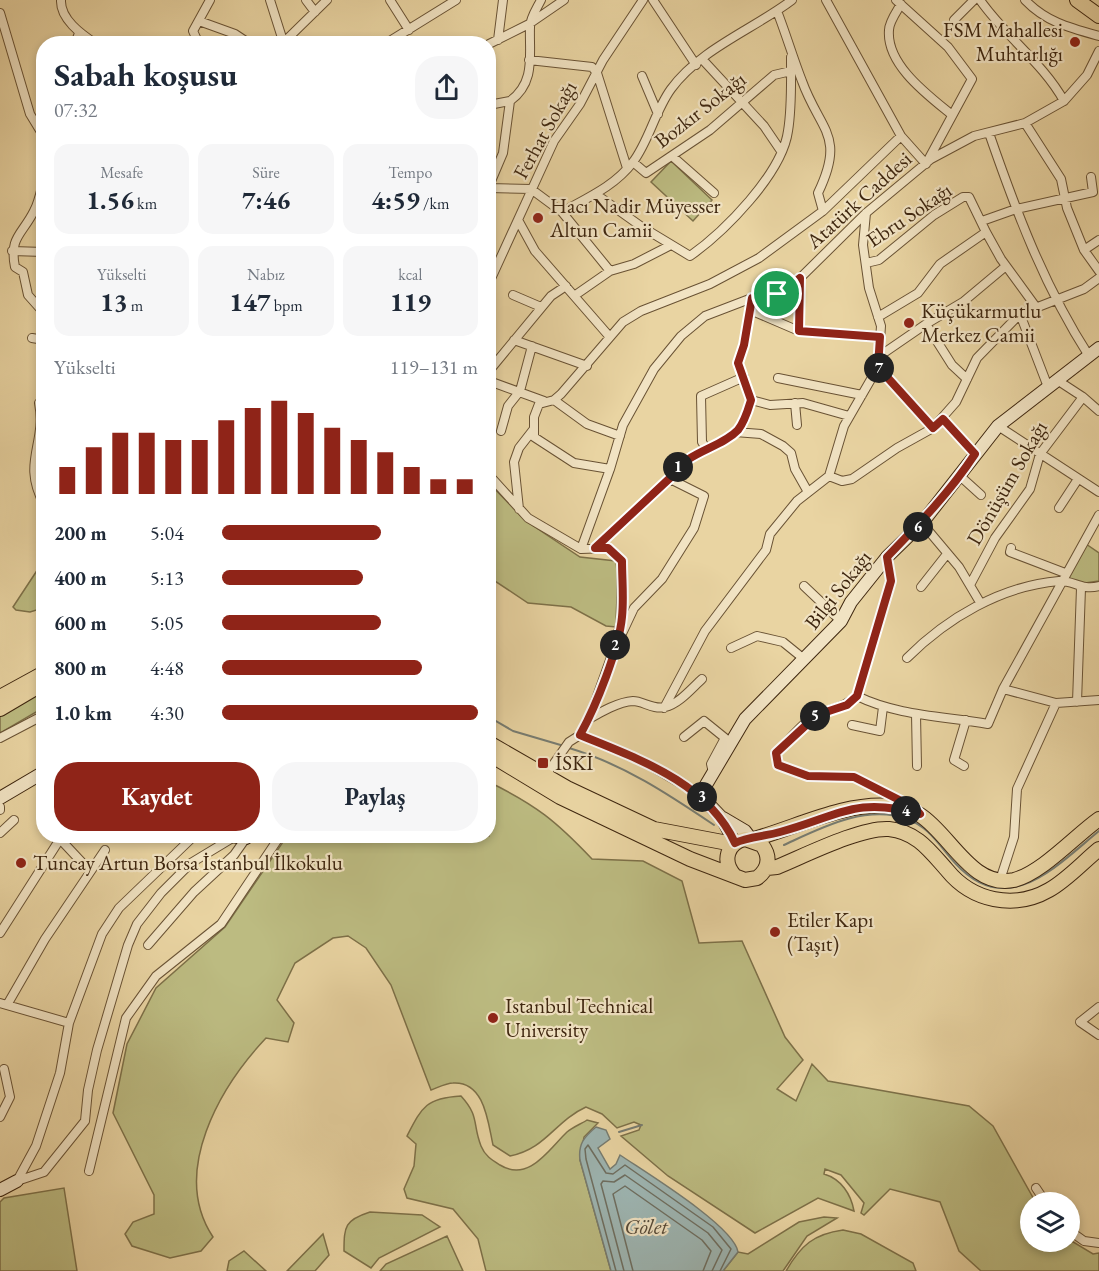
<!DOCTYPE html>
<html lang="tr">
<head>
<meta charset="utf-8">
<style>
  :root { --surface:#fff; --page:#f6f6f7; --text:#1f2937; --muted:#747a83; --accent:#8f2418 }
  body { margin:0; font-family:"EB Garamond",serif; background:var(--page); color:var(--text); height:100vh; display:flex; flex-direction:column; font-size:22px; white-space:nowrap }
  * { box-sizing:border-box; margin:0 }
  p { font-size:20px; color:var(--muted) }
  .icon { flex:none; width:33px; height:33px; fill:none; stroke:currentColor; stroke-width:2; stroke-linecap:round; stroke-linejoin:round }
  .map { position:relative; flex:1; overflow:hidden }
  .details { position:absolute; left:36px; top:36px; width:460px; height:807px; display:flex; flex-direction:column; background:var(--surface); border-radius:24px; box-shadow:0 3px 9px #0003 }
  .details>* { flex:none }
  .buttons { position:absolute; left:1020px; top:1192px; display:grid; gap:12px }
  .buttons a { display:grid; place-items:center; width:60px; height:60px; border-radius:50%; background:var(--surface); box-shadow:0 3px 9px #0003; font-size:30px }
  .pin { position:absolute; display:grid; place-items:center; width:51px; height:51px; color:#fff; margin:-26px; border:3px solid #fff; border-radius:50%; box-shadow:0 2px 6px #0007 }
  .km { position:absolute; width:30px; height:30px; margin:-15px; border-radius:50%; background:#222; color:#fff; font-size:16px; line-height:30px; text-align:center }
  .round { display:grid; place-items:center; flex:none; width:63px; height:63px; border-radius:24px; background:var(--page) }
  .headline { display:flex; align-items:center; justify-content:space-between; height:102px; padding:0 18px }
  h1 { font-size:33px; font-weight:700; line-height:45px }
  .metrics { display:grid; grid-template-columns:repeat(3,1fr); gap:9px; height:102px; padding:6px 18px }
  .metrics div { display:grid; align-content:center; border-radius:15px; background:var(--page); text-align:center }
  .metrics b { font-size:26px; font-weight:700 }
  .metrics small { font-size:16px; font-weight:400 }
  .metrics p { font-size:16px }
  .chart { height:168px; padding:12px 18px }
  .chart p { display:flex; justify-content:space-between }
  .chart svg { width:100%; height:108px; margin-top:6px; stroke:var(--accent); stroke-width:6 }
  .button { display:flex; gap:12px; margin-top:auto; padding:12px 18px }
  .button a { flex:1; height:69px; border-radius:24px; background:var(--accent); color:#fff; font-size:24px; font-weight:700; line-height:69px; text-align:center }
  .button a+a { background:var(--page); color:var(--text) }
  ul { padding:0 18px; list-style:none; font-size:20px }
  li { display:grid; grid-template-columns:96px 72px 1fr; align-items:center; height:45px }
  li i { height:15px; border-radius:8px; background:var(--accent) }
  .map>svg:first-child { display:block }
  .green { fill:#bcbb81; stroke:#7d7048; stroke-width:1.5 }
  .water { fill:#9db5b2; stroke:#777c71; stroke-width:1.5 }
  .lines { fill:none; stroke-linecap:round; stroke-linejoin:round }
  .shore { stroke:#6e6e60; stroke-width:1.5 }
  .stream { stroke:#777c71; stroke-width:2 }
  .street-casing { stroke:#695234; stroke-width:10 }
  .secondary-casing { stroke:#3e260f; stroke-width:14 }
  .primary-casing { stroke:#3e260f; stroke-width:16 }
  .street { stroke:#f1e3c3; stroke-width:8 }
  .secondary { stroke:#f1e3c3; stroke-width:12 }
  .primary { stroke:#e9d4a2; stroke-width:14 }
  .route-casing { stroke:#fff; stroke-width:12 }
  .route { stroke:#8f2418; stroke-width:8 }
  .poi-dot { fill:#8f2418; stroke:#f1e3c3; stroke-width:2 }
  .labels { text-anchor:middle; stroke-width:4.5; stroke-linejoin:round; paint-order:stroke }
  .poi-label { font-size:21px; fill:#3e260f; stroke:#f1e3c3; text-anchor:start }
  .street-label { font-size:21px; fill:#3e260f; stroke:#f1e3c3 }
  .water-label { font-size:22px; font-style:italic; fill:#564a38; stroke:#f1e3c3 }
</style>
</head>
<body>
<div class="map">
<svg width="1099" height="1271" viewBox="0 0 1099 1271">
  <rect width="100%" height="100%" fill="#e9d4a2"/>
  <filter id="stains"><feTurbulence type="fractalNoise" baseFrequency=".00333" numOctaves="4"/><feColorMatrix values="0 0 0 0 .2 0 0 0 0 .09 0 0 0 0 .02 0 0 0 .5 -.17"/></filter>
  <radialGradient id="worn" r=".72"><stop offset=".6" stop-color="#630" stop-opacity="0"/><stop offset="1" stop-color="#630" stop-opacity=".3"/></radialGradient>
  <!-- green -->
  <path class="green" d="M 671,161 L 712,200 L 693,221 L 651,182 Z
    M 489,483 L 526,521 L 580,557 L 616,561 C 619,583 616,605 616,627 L 606,626 L 571,607 L 528,603 L 489,577 Z
    M 1086,544 L 1099,553 L 1099,581 L 1078,584 L 1067,580 Z
    M 43,565 L 43,589 L 40,609 L 30,612 L 16,610 L 13,607 L 40,566 Z
    M 43,687 L 43,708 L 0,733 L 0,713 Z
    M 489,782 C 536,805 556,821 592,859 L 643,861 L 682,881 L 699,943 L 742,941 L 785,1037 L 803,1060 L 777,1089 L 796,1101 L 812,1064 L 828,1081 L 969,1106 L 993,1126 L 1036,1203 L 1030,1203 L 1030,1242 L 1070,1240 L 1093,1254 L 1099,1253 L 1099,1271 L 981,1271 L 959,1251 L 940,1202 L 890,1189 L 864,1215 L 861,1213 L 864,1203 L 841,1175 L 825,1169 L 824,1174 C 841,1179 851,1194 854,1211 L 818,1198 L 755,1233 L 668,1176 L 621,1136 L 639,1130 L 641,1125 L 634,1122 L 617,1128 L 602,1114 L 586,1107 C 555,1121 546,1149 510,1156 L 493,1145 C 488,1123 485,1081 453,1083 C 446,1083 437,1088 431,1090 L 391,985 L 366,948 L 348,936 L 333,938 L 295,963 L 277,1000 L 294,1023 L 288,1042 L 266,1038 C 220,1087 170,1172 213,1237 L 201,1251 L 170,1258 L 132,1246 L 125,1234 L 133,1222 L 154,1214 L 154,1195 L 113,1113 L 127,1044 L 156,988 L 225,927 L 287,836 L 489,836 Z
    M 461,1096 C 480,1117 472,1123 481,1146 C 485,1156 492,1160 500,1165 C 529,1183 549,1149 567,1132 C 573,1127 581,1124 587,1120 L 598,1123 L 584,1137 L 580,1160 L 611,1271 L 486,1271 L 478,1239 L 453,1209 L 407,1198 L 404,1189 L 414,1166 L 416,1144 L 407,1136 C 422,1107 426,1098 461,1096 Z
    M 64,1188 L 77,1271 L 0,1271 L 0,1202 L 4,1198 Z
    M 370,1212 L 422,1215 L 440,1227 L 379,1258 L 371,1268 L 344,1251 C 344,1226 345,1220 370,1212 Z
    M 824,1217 L 837,1218 L 807,1236 L 783,1271 L 723,1271 L 738,1252 L 748,1254 L 799,1222 Z
    M 843,1230 L 861,1234 L 913,1263 L 916,1271 L 786,1271 C 801,1245 814,1234 843,1230 Z
    M 323,1234 L 329,1255 L 315,1271 L 287,1271 Z
    M 447,1236 L 463,1271 L 380,1271 L 386,1264 Z
    M 244,1251 L 266,1271 L 227,1271 L 229,1261 Z"/>
  <!-- water -->
  <path class="water" d="M 596,1127 L 606,1130 L 610,1139 L 598,1148 L 610,1169 L 616,1164 L 620,1155 C 645,1172 734,1226 738,1252 L 723,1271 L 611,1271 L 580,1160 C 578,1144 584,1137 596,1127 Z"/>
  <g class="lines">
    <!-- shore -->
    <path class="shore" d="M 616,1271 L 586,1159 L 585,1149 L 588,1145 L 606,1173 L 613,1174 L 625,1165 L 713,1227 L 731,1249 L 720,1271
      M 624,1271 L 601,1184 L 603,1181 L 614,1182 L 625,1175 L 708,1233 L 722,1250 L 712,1271
      M 633,1271 L 613,1194 L 625,1186 L 702,1240 L 711,1251 L 703,1271"/>
    <!-- stream -->
    <path class="stream" d="M 489,717 L 513,731 L 564,746
      M 569,748 C 623,764 668,794 714,825
      M 784,845 C 821,828 866,804 907,819 C 930,827 940,847 956,864 C 1008,920 1056,866 1099,831
      M 619,1132 L 642,1125"/>
    <defs>
      <path id="street" d="M 61,0 C 60,19 81,34 96,44
        M 270,0 L 283,41
        M 306,0 L 315,12
        M 390,0 L 409,30
        M 653,0 L 696,65
        M 826,0 L 901,136 L 926,164 L 972,79 L 948,47 L 896,0
        M 980,0 C 1005,36 1043,63 1064,101
        M 1025,0 C 1046,22 1070,28 1099,36
        M 901,4 C 897,11 889,22 889,30 C 886,65 929,96 952,115
        M 0,13 L 30,114 L 44,137
        M 954,20 L 974,0
        M 199,21 L 235,34 L 250,44
        M 498,40 L 503,0
        M 75,44 L 79,33
        M 199,44 L 193,31 L 210,0
        M 282,44 L 327,0
        M 385,44 L 456,0
        M 489,44 L 529,24 L 564,0
        M 702,59 L 764,126 L 781,151
        M 529,60 L 592,67 L 597,73 L 627,168
        M 642,76 L 658,114
        M 489,105 L 510,101
        M 1025,123 L 1061,179 L 1067,208 L 1084,250 L 1099,271
        M 989,133 C 1016,211 1044,286 1089,356
        M 672,156 L 714,193
        M 633,162 L 646,173 L 710,130 L 774,75 L 791,71
        M 44,179 C 41,190 39,202 34,211 C 22,235 9,237 15,267 L 23,272 L 28,295 L 44,313
        M 489,186 L 503,153 L 510,101 C 536,82 529,55 530,27 C 530,18 537,8 541,0
        M 489,188 L 531,189 L 562,212 C 587,198 615,186 633,162 C 649,141 655,111 671,89 C 700,49 754,29 792,0
        M 597,195 L 642,227 L 690,256 C 724,232 782,174 788,131 C 792,107 791,81 791,57
        M 823,211 L 901,136
        M 562,212 L 610,271 L 574,296
        M 518,220 L 535,251 L 609,336
        M 982,221 L 1016,209 L 1093,192 L 1091,177
        M 1084,250 L 1099,240
        M 12,251 L 44,252
        M 866,263 L 879,260 L 934,215 L 963,197 L 969,197 L 986,232
        M 610,271 L 634,264 L 671,245
        M 489,283 L 554,141 L 580,104 L 603,60 L 643,0
        M 513,295 L 541,307
        M 752,298 L 744,345 L 738,363 L 751,400 L 770,405 L 803,403 L 849,416
        M 750,310 L 799,331 L 880,337
        M 1020,314 L 1048,387
        M 878,317 L 918,293 L 940,264 L 986,232 L 1001,259 L 1036,307
        M 799,331 L 800,278
        M 32,338 L 44,340
        M 514,340 L 587,366
        M 878,357 L 926,324
        M 878,367 L 933,428
        M 489,371 L 551,296 L 566,286
        M 778,378 L 862,395
        M 967,379 L 952,365 L 926,324 L 963,302 L 1006,266
        M 489,381 L 544,401
        M 1083,397 L 1099,411
        M 554,400 L 587,424 L 620,436
        M 39,403 C 47,444 21,462 44,504
        M 795,403 L 797,425
        M 943,419 L 975,454
        M 998,426 L 1099,492
        M 501,431 L 508,406 L 520,391 L 532,346
        M 735,432 L 761,434 L 783,446 L 791,453 L 795,469 L 808,492
        M 706,448 L 702,442 L 701,396 L 744,377
        M 610,469 L 574,463 L 534,437 L 534,417 L 539,404 L 554,400 L 561,394 L 623,322 L 641,311 L 710,284 L 759,258 L 823,211 L 818,193 C 846,135 820,131 802,81 C 793,58 786,34 777,11
        M 489,475 L 528,518 L 581,549 L 608,548 L 622,561 L 622,617 L 614,649 L 589,719 L 580,735 L 569,742 L 545,776
        M 829,476 L 842,481 L 852,479 L 897,448 L 933,428 L 956,402 L 977,358 L 1020,314 L 1084,289 L 1099,278
        M 960,476 L 981,495
        M 1059,508 L 1078,479
        M 519,509 L 514,462 L 519,448 L 533,430
        M 922,523 L 959,567 L 981,604
        M 595,548 L 670,479
        M 1011,548 L 1010,552 L 1065,573
        M 581,549 L 610,469 L 623,425 L 654,369 L 681,336 L 705,316 L 752,298 L 777,294 L 790,288 L 866,213 L 931,159 L 974,136 L 1025,123 L 1064,101 L 1087,75 L 1099,51
        M 887,557 L 891,581 L 857,696 C 898,716 944,716 988,724 L 1003,689 L 1099,515
        M 970,585 L 995,538 L 1030,489 L 1040,454 L 1083,397 L 1057,380
        M 804,586 L 841,621
        M 921,587 L 947,554
        M 619,640 L 634,608 L 662,579 L 694,528 L 704,496 L 670,479 C 686,451 720,449 738,429 C 745,421 748,410 751,400
        M 731,648 L 757,636 L 783,642 L 804,659
        M 907,658 C 947,618 1001,586 1059,581 C 1073,580 1082,591 1099,586
        M 1003,689 L 1056,703
        M 857,696 C 845,707 833,708 819,714 C 803,721 789,741 776,753 L 778,765 L 808,776 L 854,777 L 905,804
        M 1077,702 L 1081,588
        M 664,708 L 705,631 L 766,550 L 770,534 L 797,501 L 829,476 L 844,426 L 878,367 L 881,326 L 869,288 L 863,245 L 866,213
        M 916,714 L 917,766
        M 589,719 C 601,712 618,702 633,701 C 643,701 653,710 665,707 C 679,704 692,688 702,679
        M 852,725 L 880,731 L 883,707
        M 580,735 L 644,762 L 700,795
        M 684,737 L 704,721 L 725,738 L 711,764 L 713,773
        M 0,738 L 44,715
        M 964,766 L 954,760 L 966,720
        M 0,807 L 0,810
        M 0,833 L 14,820
        M 1000,880 L 1014,837 L 1017,789 L 1056,703 L 1099,700
        M 0,933 L 60,839 L 90,871
        M 148,945 L 194,892 L 234,855 L 246,838
        M 0,1003 L 69,1023
        M 7,1005 L 45,939 L 105,850
        M 1099,1007 L 1080,1022 L 1099,1035
        M 0,1117 L 10,1097 L 4,1069
        M 89,1171 L 126,1018 L 156,976 L 221,924 L 280,836
        M 17,1181 L 44,1172 L 85,1121 L 88,1090 L 97,1050 L 128,945 L 137,924 L 161,893 L 191,863 L 234,837
        M 17,1181 L 36,1146 L 60,1073 L 69,1023 L 102,934 L 119,908 L 194,836
        M 1036,1188 L 1046,1203
        M 1070,1231 L 1084,1241 L 1099,1243"/>
      <path id="secondary" d="M 0,798 L 44,772
        M 723,818 L 745,831 L 751,839
        M 232,836 L 246,838 L 249,836
        M 735,843 L 722,818 L 700,795 L 745,719 L 841,621 L 851,602 L 887,557 L 922,523 L 998,426 L 1099,348
        M 0,1190 L 17,1181"/>
      <path id="primary" d="M 1077,0 L 1099,16
        M 0,697 L 44,673
        M 0,709 L 44,683
        M 489,743 L 567,788 L 654,829 L 733,844
        M 489,754 L 560,797 L 690,859 L 745,880 L 757,878 C 769,869 771,857 762,845 L 745,839 C 727,843 722,861 734,875
        M 754,839 C 797,827 845,802 890,806 C 898,807 913,811 920,815 C 950,834 972,889 1014,880 C 1042,873 1076,835 1099,819
        M 767,868 L 777,867 C 804,856 861,827 889,829 C 917,832 930,851 947,870 C 972,901 1014,910 1049,890 C 1067,880 1083,862 1099,849"/>
    </defs>
    <!-- street casing -->
    <use href="#street" class="street-casing"/>
    <!-- secondary casing -->
    <use href="#secondary" class="secondary-casing"/>
    <!-- primary casing -->
    <use href="#primary" class="primary-casing"/>
    <!-- street -->
    <use href="#street" class="street"/>
    <!-- secondary -->
    <use href="#secondary" class="secondary"/>
    <!-- primary -->
    <use href="#primary" class="primary"/>
  </g>
  <g class="lines">
    <defs>
      <path id="route" d="M 800,278 L 799,331 L 880,337 L 878,367 L 933,428 L 943,419 L 975,454 C 950,492 919,524 887,557 L 891,581 L 857,696 L 847,705 L 817,715 L 776,753 L 778,765 L 808,776 L 854,777 L 915,808 L 920,814 C 855,796 839,816 780,832 C 767,836 746,837 735,843 C 707,782 638,759 580,735 C 596,706 619,649 622,617 C 624,598 622,579 622,561 L 608,548 L 595,548 L 670,478 C 686,451 720,449 738,430 C 745,421 748,410 751,400 L 738,363 L 744,345 L 752,298 C 772,295 785,292 800,278 Z"/>
    </defs>
    <!-- route casing -->
    <use href="#route" class="route-casing"/>
    <!-- route -->
    <use href="#route" class="route"/>
  </g>
  <!-- markers -->
  <g class="poi-dot">
    <circle cx="1075" cy="42" r="6"/>
    <circle cx="538" cy="218" r="6"/>
    <circle cx="909" cy="323" r="6"/>
    <rect x="537" y="757" width="12" height="12" rx="3"/>
    <circle cx="21" cy="863" r="6"/>
    <circle cx="775" cy="932" r="6"/>
    <circle cx="493" cy="1018" r="6"/>
  </g>
  <g class="labels">
    <!-- poi labels -->
    <g class="poi-label">
      <text x="1063" y="37" text-anchor="end">FSM Mahallesi<tspan x="1063" dy="24">Muhtarlığı</tspan></text>
      <text x="550" y="213">Hacı Nadir Müyesser<tspan x="550" dy="24">Altun Camii</tspan></text>
      <text x="921" y="318">Küçükarmutlu<tspan x="921" dy="24">Merkez Camii</tspan></text>
      <text x="555" y="770">İSKİ</text>
      <text x="33" y="870">Tuncay Artun Borsa İstanbul İlkokulu</text>
      <text x="787" y="927">Etiler Kapı<tspan x="787" dy="24">(Taşıt)</tspan></text>
      <text x="505" y="1013">Istanbul Technical<tspan x="505" dy="24">University</tspan></text>
    </g>
    <!-- street labels -->
    <g class="street-label">
      <text transform="translate(700 110) rotate(-38)" y="7">Bozkır Sokağı</text>
      <text transform="translate(545 130) rotate(-61)" y="7">Ferhat Sokağı</text>
      <text transform="translate(859 200) rotate(-42)" y="7">Atatürk Caddesi</text>
      <text transform="translate(909 215) rotate(-34)" y="7">Ebru Sokağı</text>
      <text transform="translate(1007 483) rotate(-60)" y="7">Dönüşüm Sokağı</text>
      <text transform="translate(838 590) rotate(-52)" y="7">Bilgi Sokağı</text>
    </g>
    <!-- water labels -->
    <g class="water-label">
      <text x="646" y="1234">Gölet</text>
    </g>
  </g>
  <rect width="100%" height="100%" filter="url(#stains)"/>
  <rect width="100%" height="100%" fill="url(#worn)"/>
</svg>
<div class="buttons">
<a><svg class="icon" aria-label="layers" viewBox="0 0 24 24"><path d="M12 4l9 5-9 5-9-5zM3 14l9 5 9-5"/></svg></a>
</div>
<div class="pin" style="left:777px;top:294px;background:#1e9e55"><svg class="icon" aria-label="arrive" viewBox="0 0 24 24"><path d="M6 21V4h12l-3 4 3 4H6"/></svg></div>
<b class="km" style="left:678px;top:467px">1</b>
<b class="km" style="left:615px;top:645px">2</b>
<b class="km" style="left:702px;top:797px">3</b>
<b class="km" style="left:906px;top:811px">4</b>
<b class="km" style="left:815px;top:716px">5</b>
<b class="km" style="left:918px;top:527px">6</b>
<b class="km" style="left:879px;top:368px">7</b>
<section class="details">
<div class="headline"><div><h1>Sabah koşusu</h1><p>07:32</p></div><a class="round"><svg class="icon" aria-label="share" viewBox="0 0 24 24"><path d="M12 15V3M7 8l5-5 5 5M5 13v7h14v-7"/></svg></a></div>
<div class="metrics">
<div><p>Mesafe</p><b>1.56<small> km</small></b></div>
<div><p>Süre</p><b>7:46</b></div>
<div><p>Tempo</p><b>4:59<small> /km</small></b></div>
</div>
<div class="metrics">
<div><p>Yükselti</p><b>13<small> m</small></b></div>
<div><p>Nabız</p><b>147<small> bpm</small></b></div>
<div><p>kcal</p><b>119</b></div>
</div>
<div class="chart"><p><span>Yükselti</span>119–131 m</p>
<svg viewBox="0 0 160 44" preserveAspectRatio="none"><path d="M5 44V33M15 44V25M25 44V19M35 44V19M45 44V22M55 44V22M65 44V14M75 44V9M85 44V6M95 44V11M105 44V17M115 44V22M125 44V27M135 44V33M145 44V38M155 44V38"/></svg>
</div>
<ul>
<li><b>200 m</b>5:04<i style="width:62%"></i></li>
<li><b>400 m</b>5:13<i style="width:55%"></i></li>
<li><b>600 m</b>5:05<i style="width:62%"></i></li>
<li><b>800 m</b>4:48<i style="width:78%"></i></li>
<li><b>1.0 km</b>4:30<i style="width:100%"></i></li>
</ul>
<div class="button"><a>Kaydet</a><a>Paylaş</a></div>
</section>
</div>
</body>
</html>
